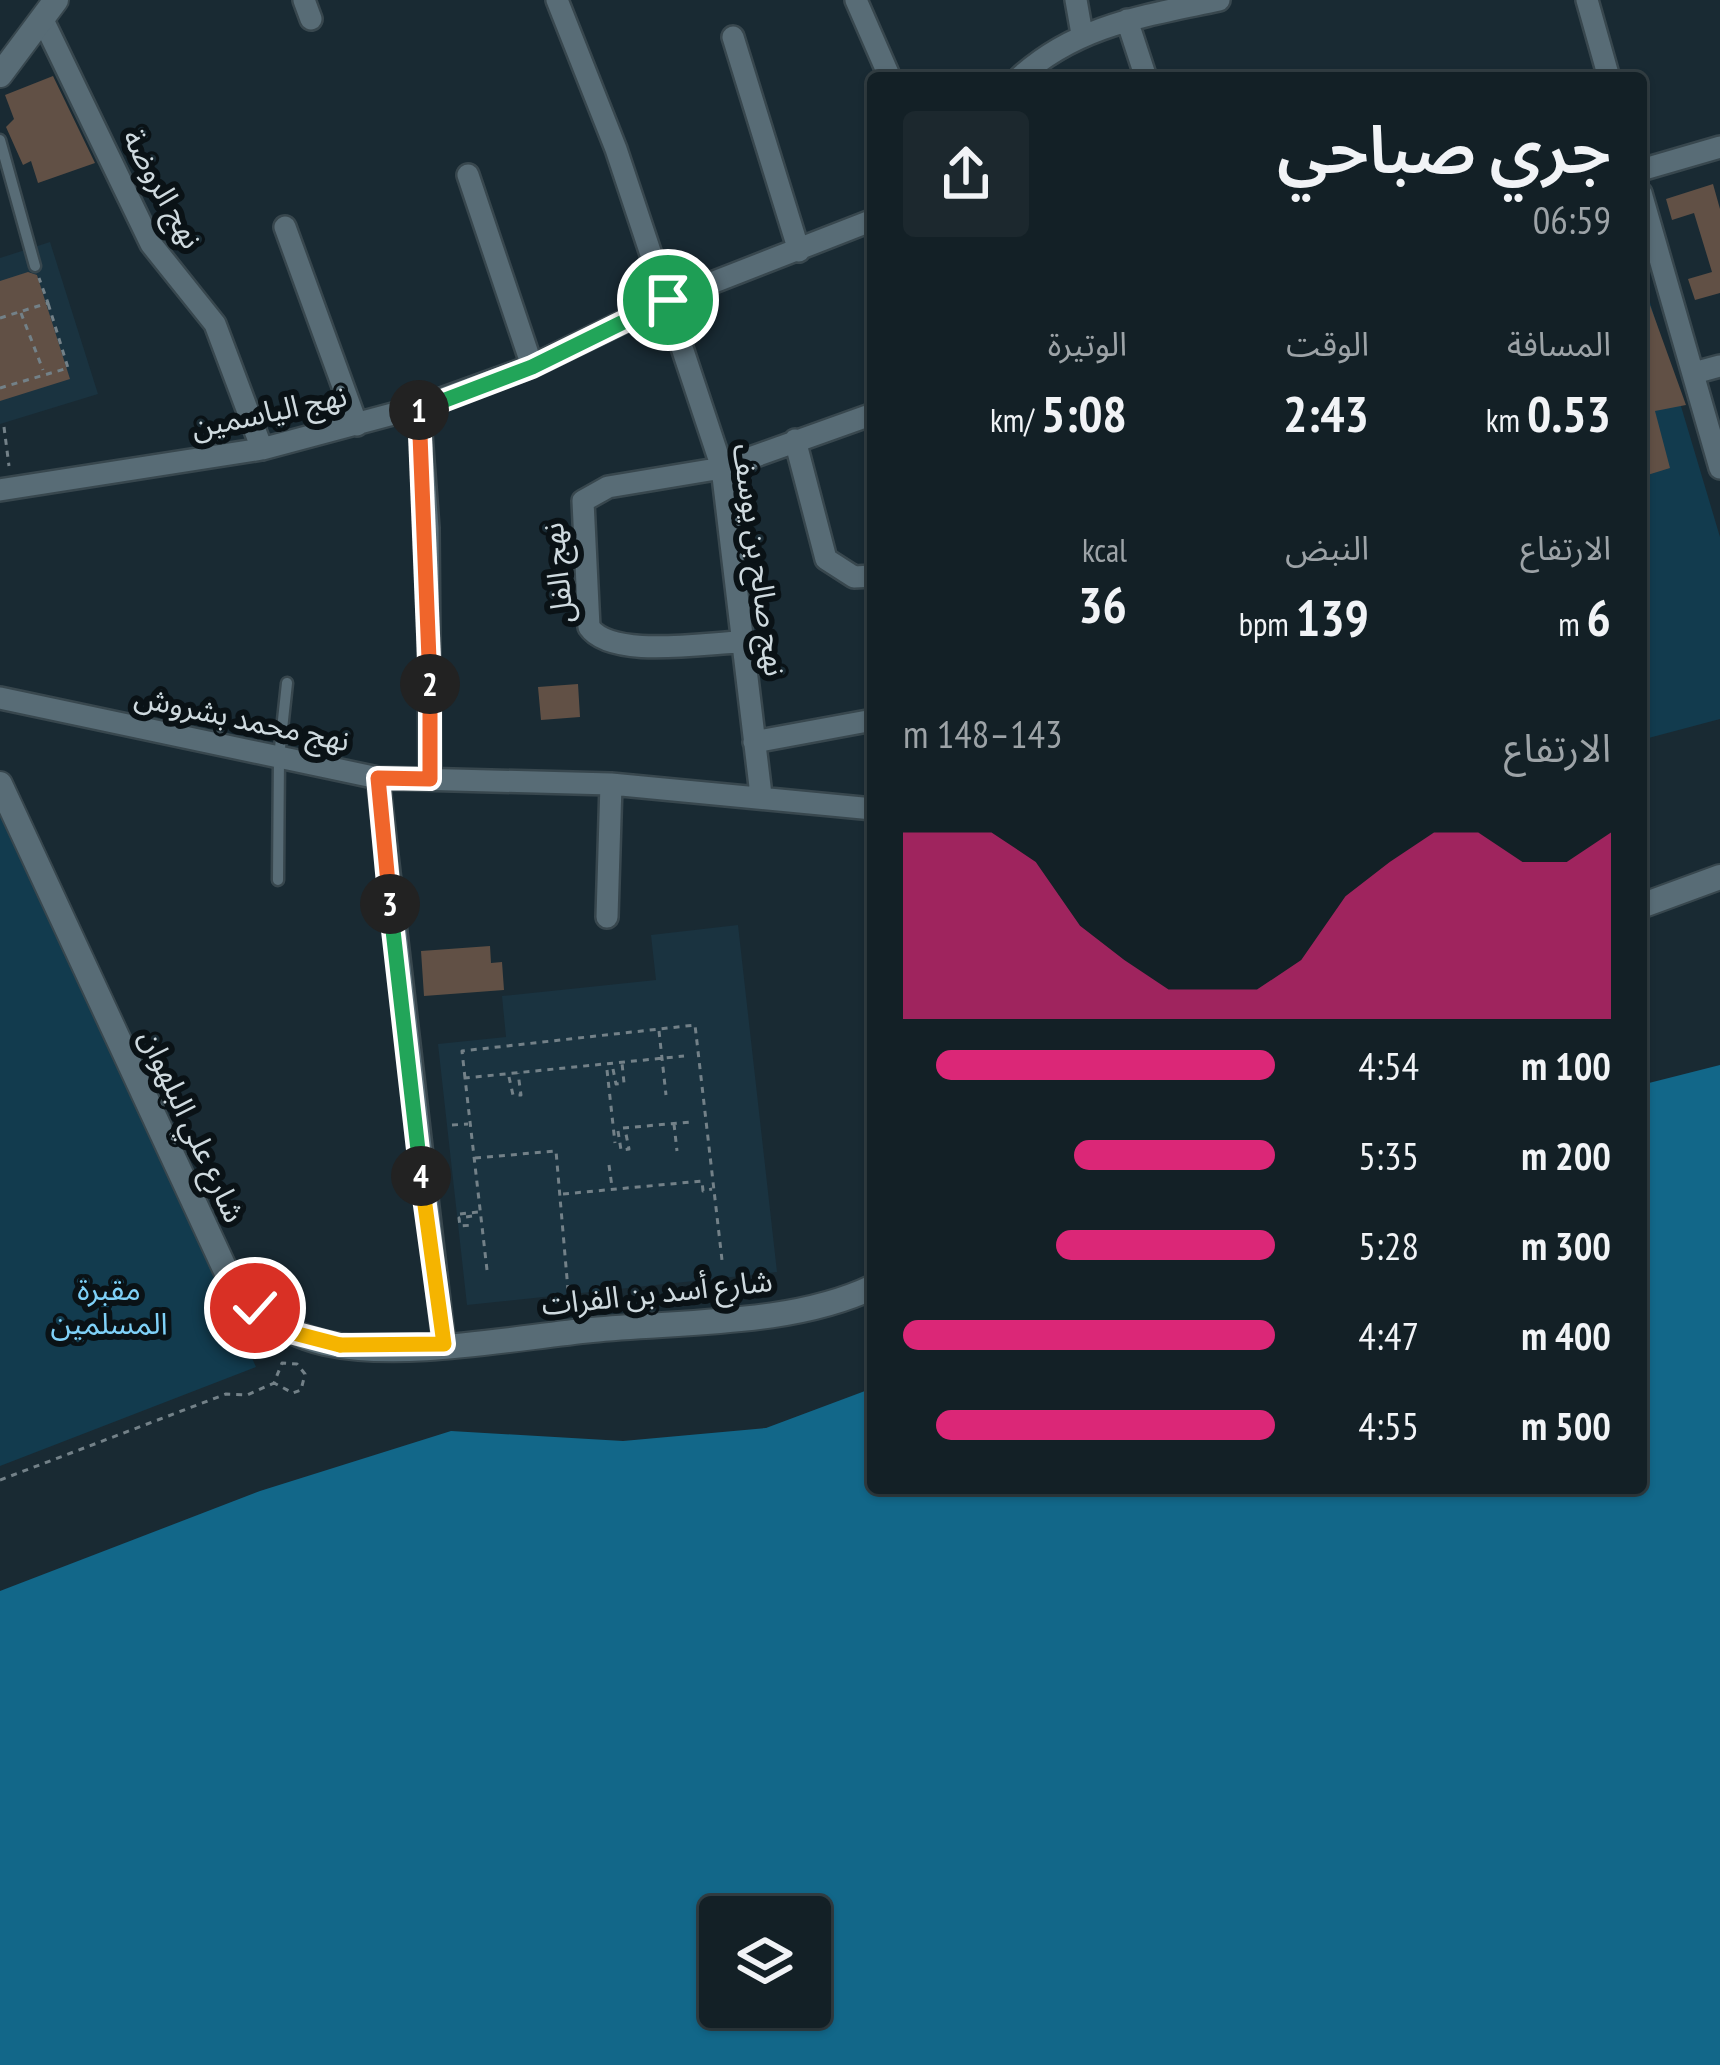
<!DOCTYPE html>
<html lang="ar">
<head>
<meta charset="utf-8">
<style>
  :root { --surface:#132026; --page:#1c282e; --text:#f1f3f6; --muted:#9da3a7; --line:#323e43; --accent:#db2777 }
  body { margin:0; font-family:"PT Sans Narrow","Noto Sans Arabic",sans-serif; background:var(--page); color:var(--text); direction:rtl; height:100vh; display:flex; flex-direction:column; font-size:45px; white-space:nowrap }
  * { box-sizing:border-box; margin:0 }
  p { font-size:39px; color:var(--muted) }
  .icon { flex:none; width:66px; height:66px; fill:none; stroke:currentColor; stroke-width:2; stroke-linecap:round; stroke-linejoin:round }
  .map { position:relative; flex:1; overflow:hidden; direction:ltr }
  .drawer { position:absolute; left:867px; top:72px; width:780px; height:1422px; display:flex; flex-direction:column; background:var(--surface); border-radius:12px; box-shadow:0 3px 9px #0004,0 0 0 3px var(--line); direction:rtl }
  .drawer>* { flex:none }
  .buttons { position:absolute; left:699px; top:1896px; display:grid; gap:24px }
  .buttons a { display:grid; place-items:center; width:132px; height:132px; border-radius:12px; background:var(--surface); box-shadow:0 3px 9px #0004,0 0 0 3px var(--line); font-size:60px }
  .pin { position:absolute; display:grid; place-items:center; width:102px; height:102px; color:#fff; margin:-51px; border:6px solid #fff; border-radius:50%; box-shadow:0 3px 12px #0007 }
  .km { position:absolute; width:60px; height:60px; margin:-30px; border-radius:50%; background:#222; color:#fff; font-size:33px; line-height:60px; text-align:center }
  .round { display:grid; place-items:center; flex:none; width:126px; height:126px; border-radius:12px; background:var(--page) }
  .overview { display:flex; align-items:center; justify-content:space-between; height:204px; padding:0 36px }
  h1 { font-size:66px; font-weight:600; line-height:90px }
  .metrics { display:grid; grid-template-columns:repeat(3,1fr); gap:18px; height:204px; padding:12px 36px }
  .metrics div { display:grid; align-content:center }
  .metrics b { font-size:51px; font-weight:600 }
  .metrics small { font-size:33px; font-weight:400 }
  .metrics p { font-size:33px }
  .chart { height:336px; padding:24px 36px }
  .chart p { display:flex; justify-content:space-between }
  .chart svg { width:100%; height:216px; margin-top:12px; fill:var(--accent); opacity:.7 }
  ul { padding:0 36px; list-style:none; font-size:39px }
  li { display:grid; grid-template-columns:192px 144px 1fr; align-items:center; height:90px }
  li i { height:30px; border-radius:15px; background:var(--accent) }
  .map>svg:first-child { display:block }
  .built { fill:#1a3340 }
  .green { fill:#123b4e }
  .water { fill:#126789; fill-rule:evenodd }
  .building { fill:#615045 }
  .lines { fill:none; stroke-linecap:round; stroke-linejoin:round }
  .service-casing { stroke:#38474e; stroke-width:15 }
  .minor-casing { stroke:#38474e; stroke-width:26 }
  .tertiary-casing { stroke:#38474e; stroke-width:28 }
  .path { stroke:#738188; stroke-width:3; stroke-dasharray:6 6; stroke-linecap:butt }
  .service { stroke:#586c76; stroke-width:10 }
  .minor { stroke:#586c76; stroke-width:21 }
  .tertiary { stroke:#586c76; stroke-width:24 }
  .split-1-casing { stroke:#fff; stroke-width:24 }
  .split-2-casing { stroke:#fff; stroke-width:24 }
  .split-3-casing { stroke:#fff; stroke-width:24 }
  .split-4-casing { stroke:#fff; stroke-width:24 }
  .split-5-casing { stroke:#fff; stroke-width:24 }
  .split-6-casing { stroke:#fff; stroke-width:24 }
  .split-1 { stroke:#22a559; stroke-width:15 }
  .split-2 { stroke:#f0652b; stroke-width:15 }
  .split-3 { stroke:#f0652b; stroke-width:15 }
  .split-4 { stroke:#22a559; stroke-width:15 }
  .split-5 { stroke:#f5b400; stroke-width:15 }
  .split-6 { stroke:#f5b400; stroke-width:15 }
  .labels { text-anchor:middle; stroke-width:12; stroke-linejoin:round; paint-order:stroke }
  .street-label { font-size:30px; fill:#cfdadf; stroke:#0a1216 }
  .park-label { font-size:30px; fill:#7fd1f8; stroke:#0a1216 }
</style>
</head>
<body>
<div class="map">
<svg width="1720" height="2065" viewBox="0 0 1720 2065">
  <rect width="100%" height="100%" fill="#192a33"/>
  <!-- built -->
  <path class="built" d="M 50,242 L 98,394 L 0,424 L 0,258 Z
    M 738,925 L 777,1272 L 467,1305 L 438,1044 L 506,1037 L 502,996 L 656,980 L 651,935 Z"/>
  <!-- green -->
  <path class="green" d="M 1641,272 L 1720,537 L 1720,719 L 1641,740 Z
    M 7,814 L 256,1367 L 0,1466 L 0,818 Z"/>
  <!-- water -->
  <path class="water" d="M 1720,1065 L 1720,2065 L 0,2065 L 0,1591 L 260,1491 L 451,1431 L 623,1441 L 766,1428 L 873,1388 L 873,1488 L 1641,1488 L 1641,1085 ZM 720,1917 L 810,1917 L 810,2007 L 720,2007 Z"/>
  <!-- building -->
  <path class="building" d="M 53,76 L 95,163 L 38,183 L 31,161 L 23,165 L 6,127 L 14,119 L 5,95 Z
    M 1713,184 L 1720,209 L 1720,293 L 1695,300 L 1688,279 L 1712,272 L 1694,213 L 1672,220 L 1666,199 Z
    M 28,272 L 37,275 L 70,379 L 0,401 L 0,281 Z
    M 1641,280 L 1686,405 L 1655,411 L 1670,468 L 1641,477 Z
    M 578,684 L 580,717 L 541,720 L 538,687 Z
    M 490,946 L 491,963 L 502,962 L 504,990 L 424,996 L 421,951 Z"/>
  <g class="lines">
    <defs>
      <path id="service" d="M 0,140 L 35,266
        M 278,880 L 279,757 L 287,683"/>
      <path id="minor" d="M 304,0 L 311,19
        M 557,0 L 616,149 L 722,468 L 761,795
        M 856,0 L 890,78
        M 1076,0 L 1082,34
        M 1587,0 L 1609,78
        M 42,18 L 151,244 L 215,324 L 262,449
        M 1127,20 L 1146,78
        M 733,37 L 799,251
        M 1019,78 C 1077,25 1145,16 1219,0
        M 1641,170 L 1720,147
        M 468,175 L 532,366
        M 1641,193 L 1720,468
        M 285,227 L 357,425
        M 1694,373 L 1720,366
        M 419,407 L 428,528 L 430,779
        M 795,440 L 826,559 L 854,577 L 873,576
        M 0,490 L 262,449 L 419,407 L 532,366 L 668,300 L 873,220
        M 741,642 C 704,643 611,659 589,627 L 583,501 L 608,487 L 722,468 L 873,414
        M 0,698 L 378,778 L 611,784 L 873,809
        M 754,742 L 873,720
        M 378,778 L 444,1344
        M 607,917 L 611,784"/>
      <path id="tertiary" d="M 0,75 L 56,0
        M 0,784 L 225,1269 C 249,1307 280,1333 325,1343 C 403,1360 512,1338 592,1330 C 682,1321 791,1326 873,1287
        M 1641,906 L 1720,877"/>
    </defs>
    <!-- service casing -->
    <use href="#service" class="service-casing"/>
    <!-- minor casing -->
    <use href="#minor" class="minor-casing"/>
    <!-- tertiary casing -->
    <use href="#tertiary" class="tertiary-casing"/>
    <!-- path -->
    <path class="path" d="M 21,313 L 43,370
      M 0,318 L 48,303 L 39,278
      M 0,388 L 68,368 L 48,303
      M 4,427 L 9,466
      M 659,1031 L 666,1095
      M 613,1069 L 616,1084 L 624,1083 L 622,1063
      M 607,1070 L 615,1143
      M 509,1077 L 513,1095 L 521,1095 L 518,1073
      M 465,1078 L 462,1051 L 695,1025 L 722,1260
      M 674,1124 L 677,1151
      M 452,1125 L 468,1124
      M 623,1128 L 691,1122
      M 618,1131 L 621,1150 L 629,1149 L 626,1134
      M 475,1158 L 556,1151 L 568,1290
      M 609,1165 L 612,1187
      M 563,1194 L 702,1181 L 703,1191 L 712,1189
      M 460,1214 L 478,1212
      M 472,1216 L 459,1218 L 460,1226 L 474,1225
      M 487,1270 L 465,1078 L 684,1056
      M 0,1480 L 226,1394 L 247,1395 L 274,1383 L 282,1363 L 297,1364 L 305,1374 L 301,1390 L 293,1393 L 274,1383"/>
    <!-- service -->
    <use href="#service" class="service"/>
    <!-- minor -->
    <use href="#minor" class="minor"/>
    <!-- tertiary -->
    <use href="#tertiary" class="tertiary"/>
  </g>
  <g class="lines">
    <defs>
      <path id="split-1" d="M 419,410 L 532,367 L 668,300"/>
      <path id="split-2" d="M 419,410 L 430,684"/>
      <path id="split-3" d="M 390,904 L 378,778 L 430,779 L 430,684"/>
      <path id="split-4" d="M 390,904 L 421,1176"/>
      <path id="split-5" d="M 340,1345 L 444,1344 L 421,1176"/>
      <path id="split-6" d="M 255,1308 L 290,1332 L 340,1345"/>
    </defs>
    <!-- split-1 casing -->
    <use href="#split-1" class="split-1-casing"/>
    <!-- split-2 casing -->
    <use href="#split-2" class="split-2-casing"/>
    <!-- split-3 casing -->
    <use href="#split-3" class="split-3-casing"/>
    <!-- split-4 casing -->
    <use href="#split-4" class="split-4-casing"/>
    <!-- split-5 casing -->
    <use href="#split-5" class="split-5-casing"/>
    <!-- split-6 casing -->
    <use href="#split-6" class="split-6-casing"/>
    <!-- split-1 -->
    <use href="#split-1" class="split-1"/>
    <!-- split-2 -->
    <use href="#split-2" class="split-2"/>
    <!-- split-3 -->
    <use href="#split-3" class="split-3"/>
    <!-- split-4 -->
    <use href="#split-4" class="split-4"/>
    <!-- split-5 -->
    <use href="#split-5" class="split-5"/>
    <!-- split-6 -->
    <use href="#split-6" class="split-6"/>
  </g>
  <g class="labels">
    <!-- street labels -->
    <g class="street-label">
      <text transform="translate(162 189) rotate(61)" y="10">نهج الروضة</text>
      <text transform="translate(269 412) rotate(-12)" y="10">نهج الياسمين</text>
      <text transform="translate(759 560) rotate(82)" y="10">نهج صالح بن يوسف</text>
      <text transform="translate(558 573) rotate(-96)" y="10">نهج الفل</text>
      <text transform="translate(242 719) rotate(12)" y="10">نهج محمد بشروش</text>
      <text transform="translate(192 1126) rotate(65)" y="10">شارع علي البلهوان</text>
      <text transform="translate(657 1293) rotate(-6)" y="10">شارع أسد بن الفرات</text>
    </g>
    <!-- park labels -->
    <g class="park-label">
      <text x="109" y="1300">مقبرة<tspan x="109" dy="34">المسلمين</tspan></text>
    </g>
  </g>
</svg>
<div class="buttons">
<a><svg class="icon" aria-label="layers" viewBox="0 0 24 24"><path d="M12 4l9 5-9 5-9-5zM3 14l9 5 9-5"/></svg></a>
</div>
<div class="pin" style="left:668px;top:300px;background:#1e9e55"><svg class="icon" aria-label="arrive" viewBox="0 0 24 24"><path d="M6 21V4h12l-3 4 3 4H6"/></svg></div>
<div class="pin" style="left:255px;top:1308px;background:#d93025"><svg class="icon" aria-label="check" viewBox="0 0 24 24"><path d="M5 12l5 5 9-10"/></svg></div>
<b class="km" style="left:419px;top:410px">1</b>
<b class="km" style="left:430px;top:684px">2</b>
<b class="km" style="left:390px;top:904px">3</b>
<b class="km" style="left:421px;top:1176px">4</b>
<section class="drawer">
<div class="overview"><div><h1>جري صباحي</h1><p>06:59</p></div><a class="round"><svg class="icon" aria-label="share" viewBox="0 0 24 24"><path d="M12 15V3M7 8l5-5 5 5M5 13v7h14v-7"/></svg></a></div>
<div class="metrics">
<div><p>المسافة</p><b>0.53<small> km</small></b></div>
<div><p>الوقت</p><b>2:43</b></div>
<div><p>الوتيرة</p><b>5:08<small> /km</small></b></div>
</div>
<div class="metrics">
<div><p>الارتفاع</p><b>6<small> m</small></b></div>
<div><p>النبض</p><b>139<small> bpm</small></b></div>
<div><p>kcal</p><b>36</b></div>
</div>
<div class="chart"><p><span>الارتفاع</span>143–148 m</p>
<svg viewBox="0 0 160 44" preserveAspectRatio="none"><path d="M0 44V6L10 6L20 6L30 12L40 25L50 32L60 38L70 38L80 38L90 32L100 19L110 12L120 6L130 6L140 12L150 12L160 6V44z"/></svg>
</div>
<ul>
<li><b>100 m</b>4:54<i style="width:91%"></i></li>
<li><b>200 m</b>5:35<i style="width:54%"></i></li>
<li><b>300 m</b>5:28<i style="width:59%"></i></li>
<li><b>400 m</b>4:47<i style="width:100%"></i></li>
<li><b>500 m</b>4:55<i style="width:91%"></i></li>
</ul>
</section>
</div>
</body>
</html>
